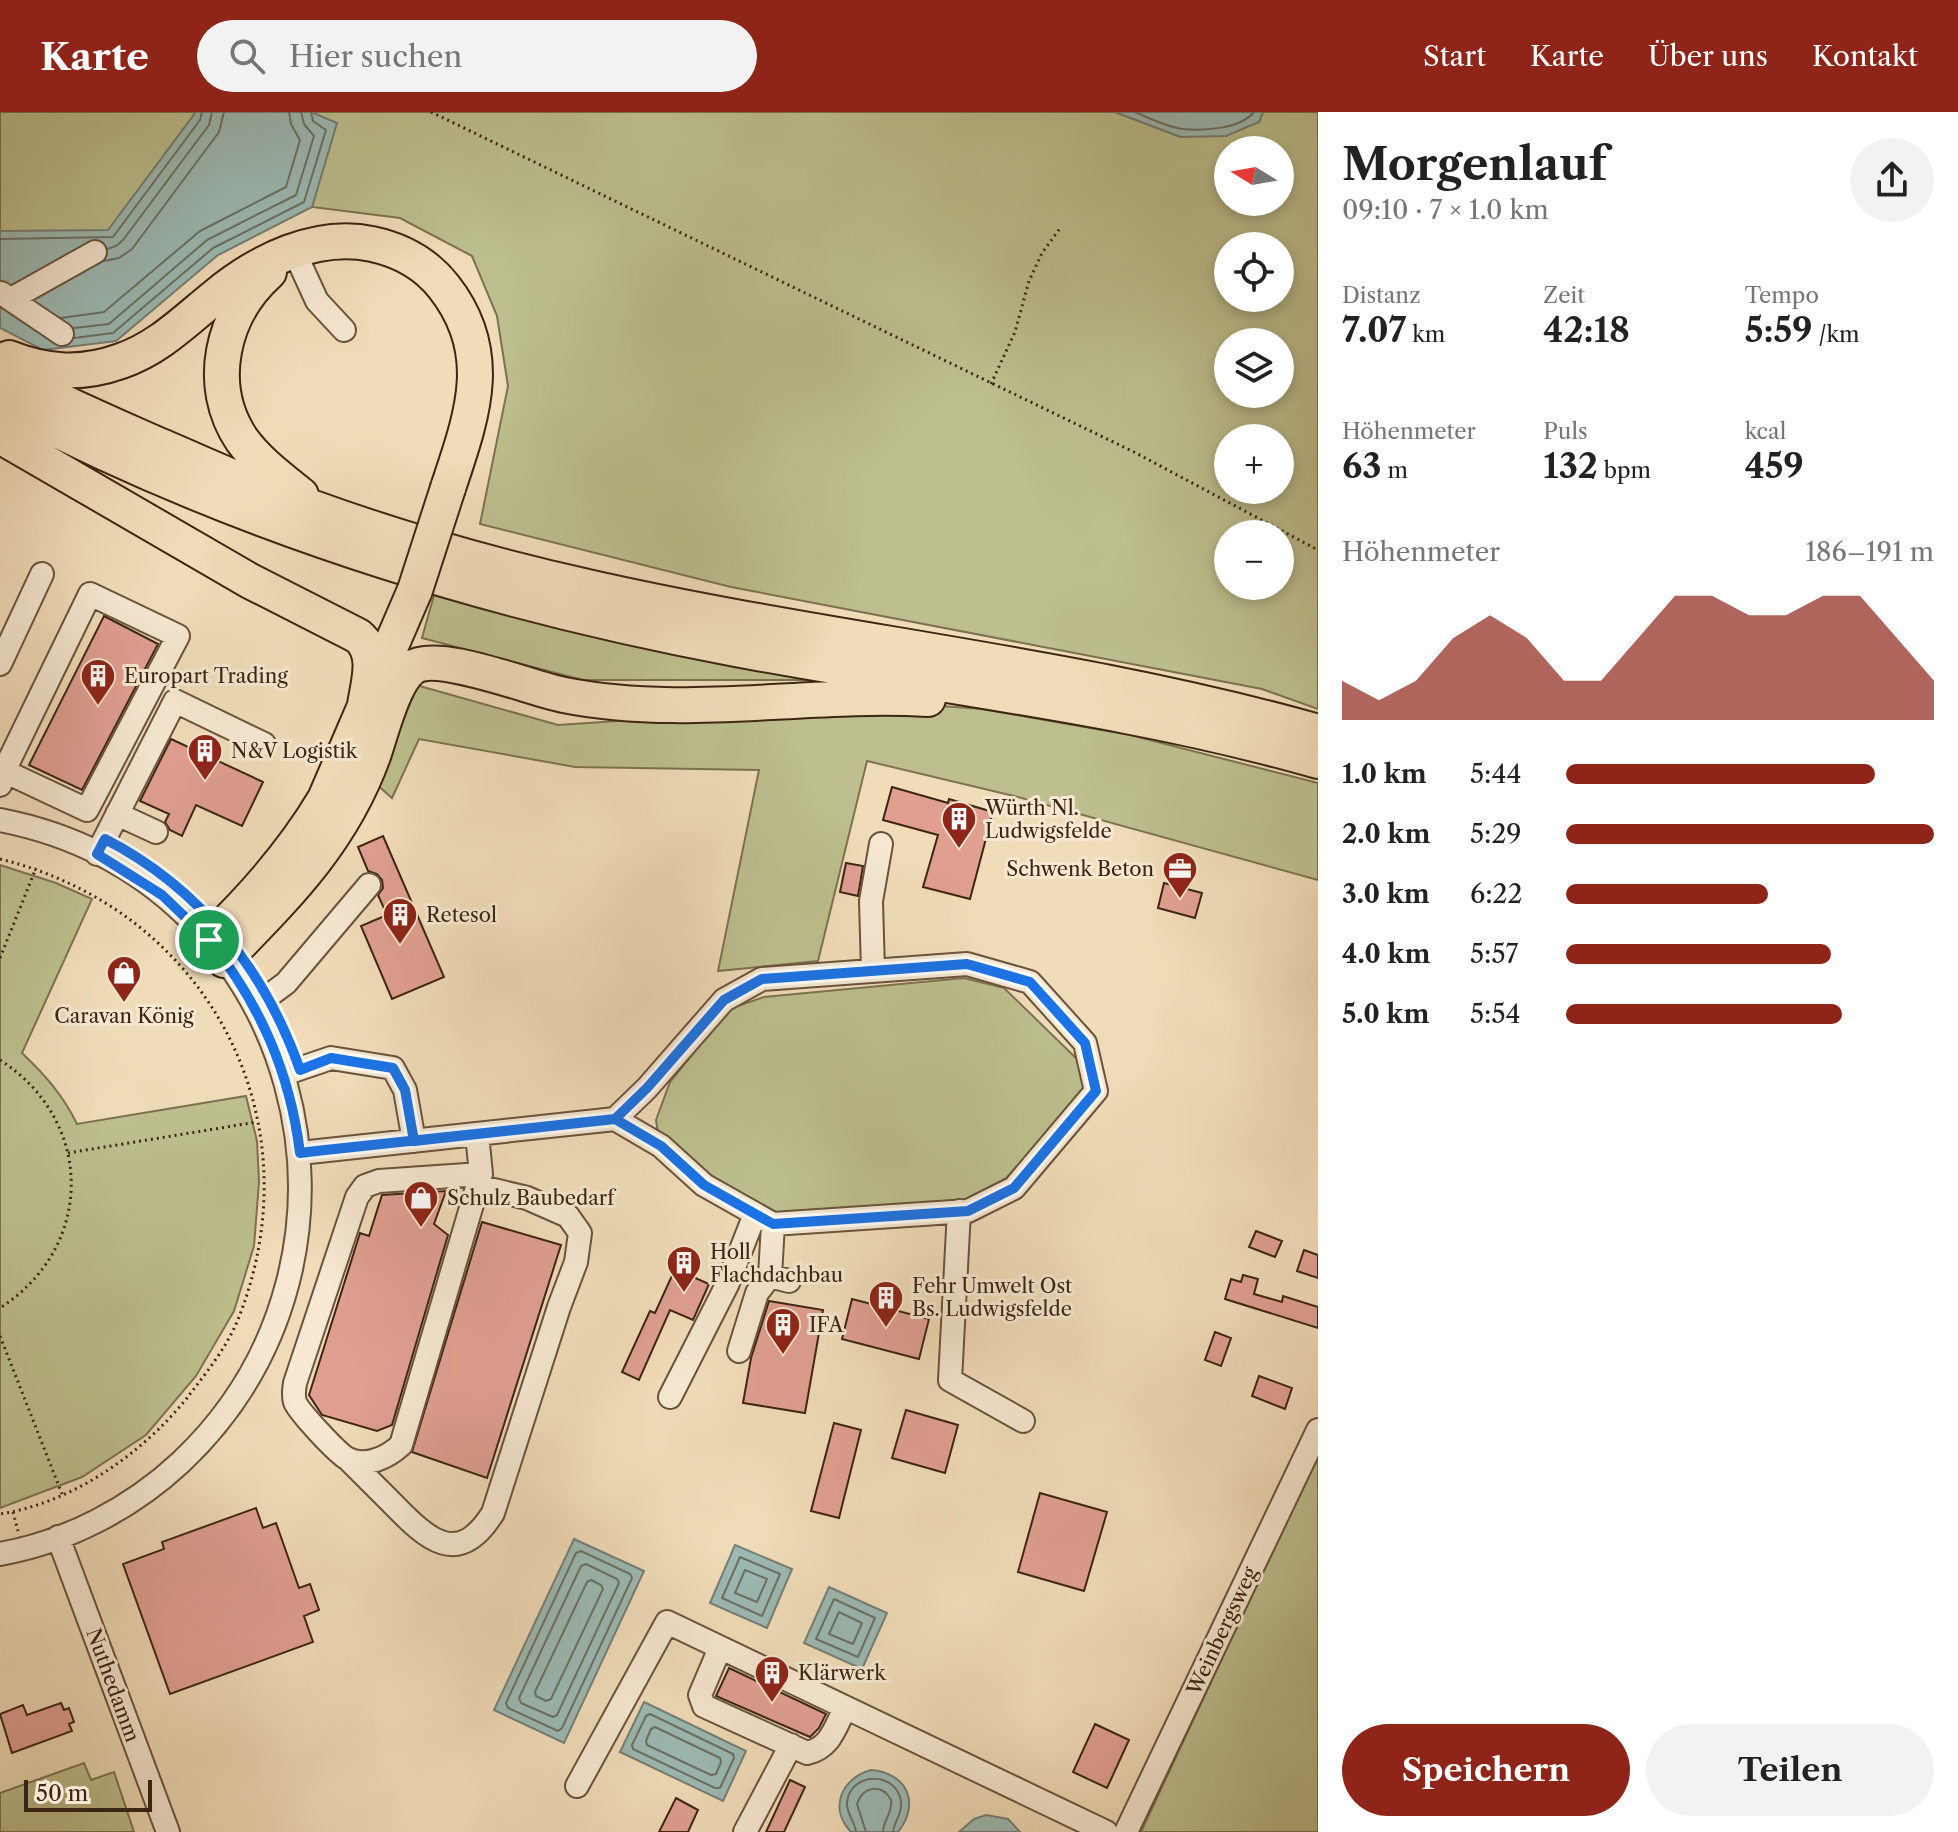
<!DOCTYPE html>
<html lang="de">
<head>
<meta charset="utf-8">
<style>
  :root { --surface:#fff; --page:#f2f2f2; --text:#222; --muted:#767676; --accent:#8f2418 }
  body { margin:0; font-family:"Libre Caslon Text",serif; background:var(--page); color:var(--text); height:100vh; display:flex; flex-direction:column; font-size:30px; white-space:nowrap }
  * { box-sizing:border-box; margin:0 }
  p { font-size:26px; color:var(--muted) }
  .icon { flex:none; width:44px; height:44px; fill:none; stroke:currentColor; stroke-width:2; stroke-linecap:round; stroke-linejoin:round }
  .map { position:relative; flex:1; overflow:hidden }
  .panel { display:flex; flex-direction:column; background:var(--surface); width:640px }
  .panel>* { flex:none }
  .needle { width:52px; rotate:281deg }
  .tools { position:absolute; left:1214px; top:24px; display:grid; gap:16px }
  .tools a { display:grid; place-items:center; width:80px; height:80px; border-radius:50%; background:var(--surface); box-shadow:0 4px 12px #0003; font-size:40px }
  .scale { position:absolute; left:24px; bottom:20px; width:128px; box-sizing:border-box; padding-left:8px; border:4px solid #3d2514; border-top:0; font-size:22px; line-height:28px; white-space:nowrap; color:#3d2514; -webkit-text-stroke:6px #f6e8d2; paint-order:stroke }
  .pin { position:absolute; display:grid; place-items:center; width:68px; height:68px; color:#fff; margin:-34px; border:4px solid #fff; border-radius:50%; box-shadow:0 2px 8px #0007 }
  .round { display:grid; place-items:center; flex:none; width:84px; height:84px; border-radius:42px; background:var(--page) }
  .overview { display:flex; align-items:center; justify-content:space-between; height:136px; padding:0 24px }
  h1 { font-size:44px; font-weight:700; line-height:60px }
  .figures { display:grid; grid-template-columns:repeat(3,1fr); gap:12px; height:136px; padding:8px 24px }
  .figures div { display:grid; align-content:center }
  .figures b { font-size:34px; font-weight:700 }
  .figures small { font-size:22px; font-weight:400 }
  .figures p { font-size:22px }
  .chart { height:224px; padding:16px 24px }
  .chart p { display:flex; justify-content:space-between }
  .chart svg { width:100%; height:144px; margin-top:8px; fill:var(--accent); opacity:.7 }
  .button { display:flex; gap:16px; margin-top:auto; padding:16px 24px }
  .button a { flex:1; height:92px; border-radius:48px; background:var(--accent); color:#fff; font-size:32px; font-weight:700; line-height:92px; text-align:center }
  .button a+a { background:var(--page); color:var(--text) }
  ul { padding:0 24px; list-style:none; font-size:26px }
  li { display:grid; grid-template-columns:128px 96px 1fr; align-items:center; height:60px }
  li i { height:20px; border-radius:10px; background:var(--accent) }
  header { display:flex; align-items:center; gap:48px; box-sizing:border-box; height:112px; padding:0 40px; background:var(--accent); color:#fff }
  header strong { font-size:38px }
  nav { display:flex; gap:44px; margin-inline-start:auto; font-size:28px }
  .search { width:560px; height:72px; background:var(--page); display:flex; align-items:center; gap:20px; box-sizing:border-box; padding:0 28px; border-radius:44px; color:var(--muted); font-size:30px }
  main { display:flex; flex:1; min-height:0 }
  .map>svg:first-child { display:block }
  .green { fill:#bdbf8e; stroke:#7d7251; stroke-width:2; fill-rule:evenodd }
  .water { fill:#9cbab5; stroke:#767e75; stroke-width:2 }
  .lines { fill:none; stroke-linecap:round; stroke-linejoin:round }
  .shore { stroke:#6c7064; stroke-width:2 }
  .building { fill:#e19f92; stroke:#3d2514; stroke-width:2 }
  .minor-casing { stroke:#6a533d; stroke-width:26 }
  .highway-casing { stroke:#3d2514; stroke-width:38 }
  .path { stroke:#3d2514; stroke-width:3; stroke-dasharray:2 4; stroke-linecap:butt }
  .minor { stroke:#f6e8d2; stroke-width:22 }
  .highway { stroke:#f1dcb9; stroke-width:34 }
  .highway-bridge-casing { stroke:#3d2514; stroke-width:38; stroke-linecap:butt }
  .highway-bridge { stroke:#f1dcb9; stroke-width:34 }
  .route-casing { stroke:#fff; stroke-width:16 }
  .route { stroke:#1a73e8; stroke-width:10 }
  .labels { text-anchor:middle; stroke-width:6; stroke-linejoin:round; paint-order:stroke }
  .poi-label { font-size:20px; fill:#3d2514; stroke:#f6e8d2; text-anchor:start }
  .street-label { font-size:20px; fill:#3d2514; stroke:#f6e8d2 }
</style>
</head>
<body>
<header>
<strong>Karte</strong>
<div class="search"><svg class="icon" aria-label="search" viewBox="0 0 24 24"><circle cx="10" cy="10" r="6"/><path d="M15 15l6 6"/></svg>Hier suchen</div>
<nav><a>Start</a><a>Karte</a><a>Über uns</a><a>Kontakt</a></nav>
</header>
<main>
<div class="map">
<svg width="1318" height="1720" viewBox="0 0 1318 1720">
  <rect width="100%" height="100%" fill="#f1dcb9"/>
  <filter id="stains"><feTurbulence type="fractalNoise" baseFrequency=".0025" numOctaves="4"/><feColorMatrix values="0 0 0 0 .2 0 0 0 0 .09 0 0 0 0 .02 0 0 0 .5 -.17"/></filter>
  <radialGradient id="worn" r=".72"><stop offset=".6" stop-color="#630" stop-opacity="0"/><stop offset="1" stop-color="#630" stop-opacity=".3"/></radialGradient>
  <!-- green -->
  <path class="green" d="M 0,0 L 196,0 L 108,119 L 0,119 Z
    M 311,0 L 1115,0 L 1181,25 L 1259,10 L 1263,0 L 1318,0 L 1318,597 L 1262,577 L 731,475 L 480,412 L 508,274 L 497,204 L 472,144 L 400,106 L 312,95 L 336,11 ZM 1228,38 L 1280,38 L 1280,90 L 1228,90 ZM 1228,134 L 1280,134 L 1280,186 L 1228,186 ZM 1228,230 L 1280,230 L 1280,282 L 1228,282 ZM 1228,326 L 1280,326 L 1280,378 L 1228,378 ZM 1228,422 L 1280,422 L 1280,474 L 1228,474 Z
    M 434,483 L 588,523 L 831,568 L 583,568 L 422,526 Z
    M 409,571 L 558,613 L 843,594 L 914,592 L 982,597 L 1130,623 L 1318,671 L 1318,768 L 1014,684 L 867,649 L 818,849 L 718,859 L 759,658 L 575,655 L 419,627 L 392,686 L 375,671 Z
    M 0,753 L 56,771 L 92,787 L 22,941 C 45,963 63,983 77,1012 L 246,984 L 257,1029 L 259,1070 L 254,1134 L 234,1199 L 196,1264 L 146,1323 L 82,1365 L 0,1396 Z
    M 964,866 L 1004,876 L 1077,947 L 1085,973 L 1074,990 L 1002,1071 L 974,1087 L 777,1101 L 742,1084 L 679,1042 L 658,1021 L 656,1008 L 670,970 L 729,897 L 764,885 Z
    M 1318,1341 L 1318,1720 L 1141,1720 Z
    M 84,1651 L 91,1668 L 114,1660 L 134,1720 L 0,1720 L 0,1681 Z"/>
  <!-- water -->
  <path class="water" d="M 196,0 L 311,0 L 337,11 L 312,95 L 218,143 L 116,229 L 43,238 L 0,216 L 0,119 L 108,118 Z
    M 1115,0 L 1263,0 L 1259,10 L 1226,24 L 1181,25 Z
    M 574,1427 L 644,1459 L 564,1631 L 494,1598 Z
    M 735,1433 L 792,1457 L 767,1516 L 710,1491 Z
    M 829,1475 L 887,1501 L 862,1557 L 804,1531 Z
    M 644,1590 L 746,1639 L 723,1689 L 620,1640 Z
    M 871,1658 C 907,1661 921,1691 898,1720 L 851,1720 C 828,1696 842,1666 871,1658 Z
    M 986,1703 L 1008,1707 L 1020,1720 L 959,1720 L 974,1707 Z"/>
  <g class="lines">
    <!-- shore -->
    <path class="shore" d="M 1135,0 C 1149,6 1167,15 1183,17 C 1204,19 1240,17 1254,0
      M 0,127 L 113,125 L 200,8 L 202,0
      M 107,137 L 116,134 L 123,128 L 209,13 L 212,0
      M 104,149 L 119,146 L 132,137 L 219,20 L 224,0
      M 61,206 L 104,200 L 200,119 L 286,75 L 300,28 L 291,12 L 289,0
      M 74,216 L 109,212 L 207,128 L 296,83 L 314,24 L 304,12 L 301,0
      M 74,226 L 113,221 L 213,136 L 304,90 L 326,18 L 313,9 L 311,0
      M 581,1439 L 630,1462 L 632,1466 L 562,1616 L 558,1619 L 508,1596 L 506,1591 L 576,1441 Z
      M 740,1445 L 780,1462 L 762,1504 L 722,1486 Z
      M 586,1452 L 617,1467 L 619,1471 L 557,1603 L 553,1605 L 521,1591 L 519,1586 L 581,1454 Z
      M 745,1458 L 767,1467 L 757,1490 L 735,1481 Z
      M 591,1468 L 601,1473 L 603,1477 L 551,1587 L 546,1589 L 536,1584 L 535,1580 L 587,1470 Z
      M 834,1487 L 875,1506 L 858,1545 L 816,1527 Z
      M 839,1500 L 862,1511 L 853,1532 L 829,1522 Z
      M 650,1602 L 733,1642 L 734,1646 L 720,1676 L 715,1676 L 633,1637 L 632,1633 L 646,1604 Z
      M 655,1615 L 720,1646 L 721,1650 L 716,1662 L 711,1663 L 647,1633 L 646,1629 L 651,1617 Z
      M 856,1720 C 855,1709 846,1702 847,1690 C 851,1659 897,1659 901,1690 C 903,1701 894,1709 893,1720
      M 866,1720 L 857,1692 C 863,1674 882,1671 891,1688 C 893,1701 883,1708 883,1720"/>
  </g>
  <!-- building -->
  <path class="building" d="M 104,504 L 158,532 L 82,678 L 29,653 Z
    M 171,627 L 263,670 L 242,714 L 196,693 L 182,724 L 170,718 L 165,710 L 169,702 L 140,689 Z
    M 892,675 L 948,691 L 949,687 L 993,700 L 970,787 L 923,775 L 938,723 L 883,708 Z
    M 383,724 L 444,865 L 392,887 L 361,814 L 387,803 L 378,783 L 383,776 L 382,768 L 377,762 L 368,759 L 358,735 Z
    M 846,751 L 863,754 L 858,784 L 840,780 Z
    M 1164,771 L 1202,781 L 1195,806 L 1158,796 Z
    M 446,1079 L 434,1112 L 448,1123 L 392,1313 L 377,1319 L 322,1303 L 309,1283 L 360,1121 L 369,1124 L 382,1083 Z
    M 482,1110 L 561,1133 L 487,1366 L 412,1340 Z
    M 1256,1119 L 1282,1129 L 1275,1145 L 1249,1135 Z
    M 1304,1138 L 1318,1143 L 1318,1166 L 1297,1159 Z
    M 675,1157 L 709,1172 L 693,1208 L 670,1198 L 639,1268 L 622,1260 L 650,1199 L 655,1201 Z
    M 1243,1163 L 1258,1167 L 1254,1182 L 1282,1190 L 1283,1184 L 1318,1195 L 1318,1216 L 1225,1187 L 1231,1167 L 1241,1170 Z
    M 852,1187 L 929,1207 L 919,1247 L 842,1227 Z
    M 769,1189 L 823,1198 L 805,1301 L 743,1291 L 751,1246 Z
    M 1215,1220 L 1231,1226 L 1221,1254 L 1205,1248 Z
    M 1259,1264 L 1292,1276 L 1285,1297 L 1252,1284 Z
    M 906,1298 L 958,1313 L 945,1361 L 892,1346 Z
    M 834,1311 L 861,1318 L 839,1406 L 811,1399 Z
    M 1040,1381 L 1107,1400 L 1084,1479 L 1018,1460 Z
    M 256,1396 L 263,1416 L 276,1411 L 299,1476 L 310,1472 L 319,1498 L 304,1504 L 313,1530 L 170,1582 L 123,1452 L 164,1437 L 162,1430 Z
    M 729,1556 L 826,1602 L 819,1616 L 810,1625 L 716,1584 Z
    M 61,1591 L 64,1598 L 69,1596 L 74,1610 L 69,1612 L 72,1619 L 12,1641 L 0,1602 L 23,1593 L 27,1603 Z
    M 1095,1612 L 1129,1628 L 1107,1676 L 1073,1660 Z
    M 790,1668 L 805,1675 L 784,1720 L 766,1720 Z
    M 676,1686 L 698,1698 L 688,1720 L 659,1720 Z"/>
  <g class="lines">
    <defs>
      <path id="minor" d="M 294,139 L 317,189 L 344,218
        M 1,181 L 62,222
        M 11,187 L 95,140
        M 0,552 L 42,462
        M 0,673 L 4,659 L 90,482 L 178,524 L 87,698 L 4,659
        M 117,702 L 156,720
        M 0,708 C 301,766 401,1142 181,1350 C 132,1396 67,1430 0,1442
        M 97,742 L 175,589 L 264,632
        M 873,859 L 871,789 L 881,732
        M 255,894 L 286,871 L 369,773
        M 284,962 L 331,946 L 393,956 L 405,978 L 414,1029
        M 477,1022 L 481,1062 L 401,1333 C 388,1345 366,1356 348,1347 C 338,1342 299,1300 295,1290 C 293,1284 294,1277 295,1271 L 357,1085 L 365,1074 L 379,1069 L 481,1062
        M 300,1041 L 615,1007 L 661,1034 L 704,1073 L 773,1112 L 968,1099 L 1014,1076 L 1096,979 L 1085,931 L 1030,870 L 967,852 L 762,867 L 724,888 L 647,976 L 615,1007
        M 959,1099 L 950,1268 L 1023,1309
        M 773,1112 L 770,1164 L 789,1169
        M 739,1239 L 757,1181 L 770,1164
        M 670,1285 L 728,1171 L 755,1102
        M 348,1347 C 363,1362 378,1377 393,1392 C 427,1427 458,1457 493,1401 L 559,1195 L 576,1150 L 580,1121 L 568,1104 L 527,1086 L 477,1074
        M 58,1425 L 168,1720
        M 720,1536 L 700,1583 L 704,1594 L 807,1641 C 830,1636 835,1616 845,1596
        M 577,1674 L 667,1510 L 1106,1720
        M 745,1720 L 791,1633
        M 1126,1720 L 1318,1318"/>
      <path id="highway" d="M 269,160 C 222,202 205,273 242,328 C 258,350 280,366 301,383
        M 9,246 C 47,261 82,263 121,249 C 159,236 186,208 216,184 C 258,149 317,120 372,132 C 400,138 426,152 444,175 C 496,241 472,304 448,376
        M 0,259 C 50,286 104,309 156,332 C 190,346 223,362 258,375 C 364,417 476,450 588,475 C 830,530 1079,552 1318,620
        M 0,289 C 230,411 481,489 736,537 C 931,574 1126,594 1318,649
        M 0,324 L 250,469 L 358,524 C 380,542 367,575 364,599
        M 209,828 C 254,785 293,741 325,687 L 415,478
        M 224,848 C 287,783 341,731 373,644 C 381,621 393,570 412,556 C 437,538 532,577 564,583 C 684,607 807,580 928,587"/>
    </defs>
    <!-- minor casing -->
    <use href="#minor" class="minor-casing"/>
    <!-- highway casing -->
    <use href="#highway" class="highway-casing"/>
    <!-- path -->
    <path class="path" d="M 431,0 L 1134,340 L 1318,438
      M 991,272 L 1015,220 L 1029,169 L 1042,141 L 1061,115
      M 0,747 C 207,798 317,1005 239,1205 C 228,1234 206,1261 187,1286 C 142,1342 72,1391 0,1402
      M 0,846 L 36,756
      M 0,948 C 95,1009 95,1135 0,1196
      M 68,1041 L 257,1010
      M 0,1224 L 62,1382
      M 13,1400 L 18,1419"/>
    <!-- minor -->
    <use href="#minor" class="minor"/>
    <!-- highway -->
    <use href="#highway" class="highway"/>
    <defs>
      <path id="highway-bridge" d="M 415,478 L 448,376"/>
    </defs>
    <!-- highway-bridge casing -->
    <use href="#highway-bridge" class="highway-bridge-casing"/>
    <!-- highway-bridge -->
    <use href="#highway-bridge" class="highway-bridge"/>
  </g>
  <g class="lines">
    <defs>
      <path id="route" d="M 209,828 C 260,892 290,960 300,1041 L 316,1039 L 615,1007 L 661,1034 L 704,1073 L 773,1112 L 968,1099 L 1014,1076 L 1096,979 L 1085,931 L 1030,870 L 967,852 L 762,867 L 724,888 L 647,976 L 615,1007 L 414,1029 L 405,978 L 393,956 L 331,946 L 300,958 C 265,858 200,776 105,727 L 97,742 L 162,783 L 209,828"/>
    </defs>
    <!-- route casing -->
    <use href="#route" class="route-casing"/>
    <!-- route -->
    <use href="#route" class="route"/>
  </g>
  <!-- icons -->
  <defs>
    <symbol id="building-pin" viewBox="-11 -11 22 30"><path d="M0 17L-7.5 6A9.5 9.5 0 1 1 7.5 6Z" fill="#8f2418" stroke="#f6e8d2"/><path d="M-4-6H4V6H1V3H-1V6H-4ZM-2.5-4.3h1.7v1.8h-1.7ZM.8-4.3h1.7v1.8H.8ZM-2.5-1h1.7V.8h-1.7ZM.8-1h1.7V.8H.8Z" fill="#fff"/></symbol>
    <symbol id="office-pin" viewBox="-11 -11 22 30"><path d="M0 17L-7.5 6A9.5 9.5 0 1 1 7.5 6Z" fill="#8f2418" stroke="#f6e8d2"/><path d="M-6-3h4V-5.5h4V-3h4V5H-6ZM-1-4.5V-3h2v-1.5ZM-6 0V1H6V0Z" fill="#fff"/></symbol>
    <symbol id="shop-pin" viewBox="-11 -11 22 30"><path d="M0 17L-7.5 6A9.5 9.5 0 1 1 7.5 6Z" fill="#8f2418" stroke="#f6e8d2"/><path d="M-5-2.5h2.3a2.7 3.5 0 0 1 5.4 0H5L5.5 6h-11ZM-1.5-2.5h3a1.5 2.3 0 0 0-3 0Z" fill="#fff"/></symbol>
  </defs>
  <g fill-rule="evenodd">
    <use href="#building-pin" x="78" y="544" width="40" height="54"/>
    <use href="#building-pin" x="185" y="619" width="40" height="54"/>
    <use href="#building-pin" x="939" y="687" width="40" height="54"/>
    <use href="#office-pin" x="1160" y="737" width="40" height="54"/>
    <use href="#building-pin" x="380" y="783" width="40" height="54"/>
    <use href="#shop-pin" x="104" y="841" width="40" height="54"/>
    <use href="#shop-pin" x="401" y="1066" width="40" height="54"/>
    <use href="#building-pin" x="664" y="1131" width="40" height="54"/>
    <use href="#building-pin" x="866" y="1166" width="40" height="54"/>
    <use href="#building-pin" x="763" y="1193" width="40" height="54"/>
    <use href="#building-pin" x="752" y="1541" width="40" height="54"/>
  </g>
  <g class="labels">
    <!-- poi labels -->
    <g class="poi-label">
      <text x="124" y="571">Europart Trading</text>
      <text x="231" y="646">N&amp;V Logistik</text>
      <text x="985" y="703">Würth Nl.<tspan x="985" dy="23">Ludwigsfelde</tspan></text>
      <text x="1154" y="764" text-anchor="end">Schwenk Beton</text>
      <text x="426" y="810">Retesol</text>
      <text x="124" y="911" text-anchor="middle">Caravan König</text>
      <text x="447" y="1093">Schulz Baubedarf</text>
      <text x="710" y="1147">Holl<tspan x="710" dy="23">Flachdachbau</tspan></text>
      <text x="912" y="1181">Fehr Umwelt Ost<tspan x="912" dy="23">Bs. Ludwigsfelde</tspan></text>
      <text x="809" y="1220">IFA</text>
      <text x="798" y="1568">Klärwerk</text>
    </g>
    <!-- street labels -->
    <g class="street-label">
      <text transform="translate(1222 1519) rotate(-65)" y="7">Weinbergsweg</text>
      <text transform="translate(113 1573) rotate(70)" y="7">Nuthedamm</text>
    </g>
  </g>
  <rect width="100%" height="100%" filter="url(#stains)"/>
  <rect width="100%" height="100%" fill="url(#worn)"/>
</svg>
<div class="tools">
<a><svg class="needle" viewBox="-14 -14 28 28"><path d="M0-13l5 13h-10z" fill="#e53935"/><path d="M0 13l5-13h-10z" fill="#767676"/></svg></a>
<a><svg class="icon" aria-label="locate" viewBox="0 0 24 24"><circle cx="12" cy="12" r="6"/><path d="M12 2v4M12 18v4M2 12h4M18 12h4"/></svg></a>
<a><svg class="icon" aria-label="layers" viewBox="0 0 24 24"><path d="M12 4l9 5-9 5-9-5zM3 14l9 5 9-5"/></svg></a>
<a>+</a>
<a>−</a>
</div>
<div class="scale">50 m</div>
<div class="pin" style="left:209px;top:828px;background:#1e9e55"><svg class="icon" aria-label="arrive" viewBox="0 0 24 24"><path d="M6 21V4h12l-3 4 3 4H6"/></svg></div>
</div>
<section class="panel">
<div class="overview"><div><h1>Morgenlauf</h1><p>09:10 · 7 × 1.0 km</p></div><a class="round"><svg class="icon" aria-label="share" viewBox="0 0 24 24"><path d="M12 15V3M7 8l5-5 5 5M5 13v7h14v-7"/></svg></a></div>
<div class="figures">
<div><p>Distanz</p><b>7.07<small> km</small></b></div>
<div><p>Zeit</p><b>42:18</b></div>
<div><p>Tempo</p><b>5:59<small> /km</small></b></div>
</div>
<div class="figures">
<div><p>Höhenmeter</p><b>63<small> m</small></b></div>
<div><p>Puls</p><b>132<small> bpm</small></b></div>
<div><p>kcal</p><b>459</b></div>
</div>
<div class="chart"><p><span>Höhenmeter</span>186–191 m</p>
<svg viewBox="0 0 160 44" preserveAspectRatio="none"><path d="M0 44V32L10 38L20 32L30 19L40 12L50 19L60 32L70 32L80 19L90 6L100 6L110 12L120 12L130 6L140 6L150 19L160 32V44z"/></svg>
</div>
<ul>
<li><b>1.0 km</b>5:44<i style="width:84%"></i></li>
<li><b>2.0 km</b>5:29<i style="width:100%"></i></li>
<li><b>3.0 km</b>6:22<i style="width:55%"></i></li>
<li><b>4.0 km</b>5:57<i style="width:72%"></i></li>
<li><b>5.0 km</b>5:54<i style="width:75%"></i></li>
</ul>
<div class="button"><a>Speichern</a><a>Teilen</a></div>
</section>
</main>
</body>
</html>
